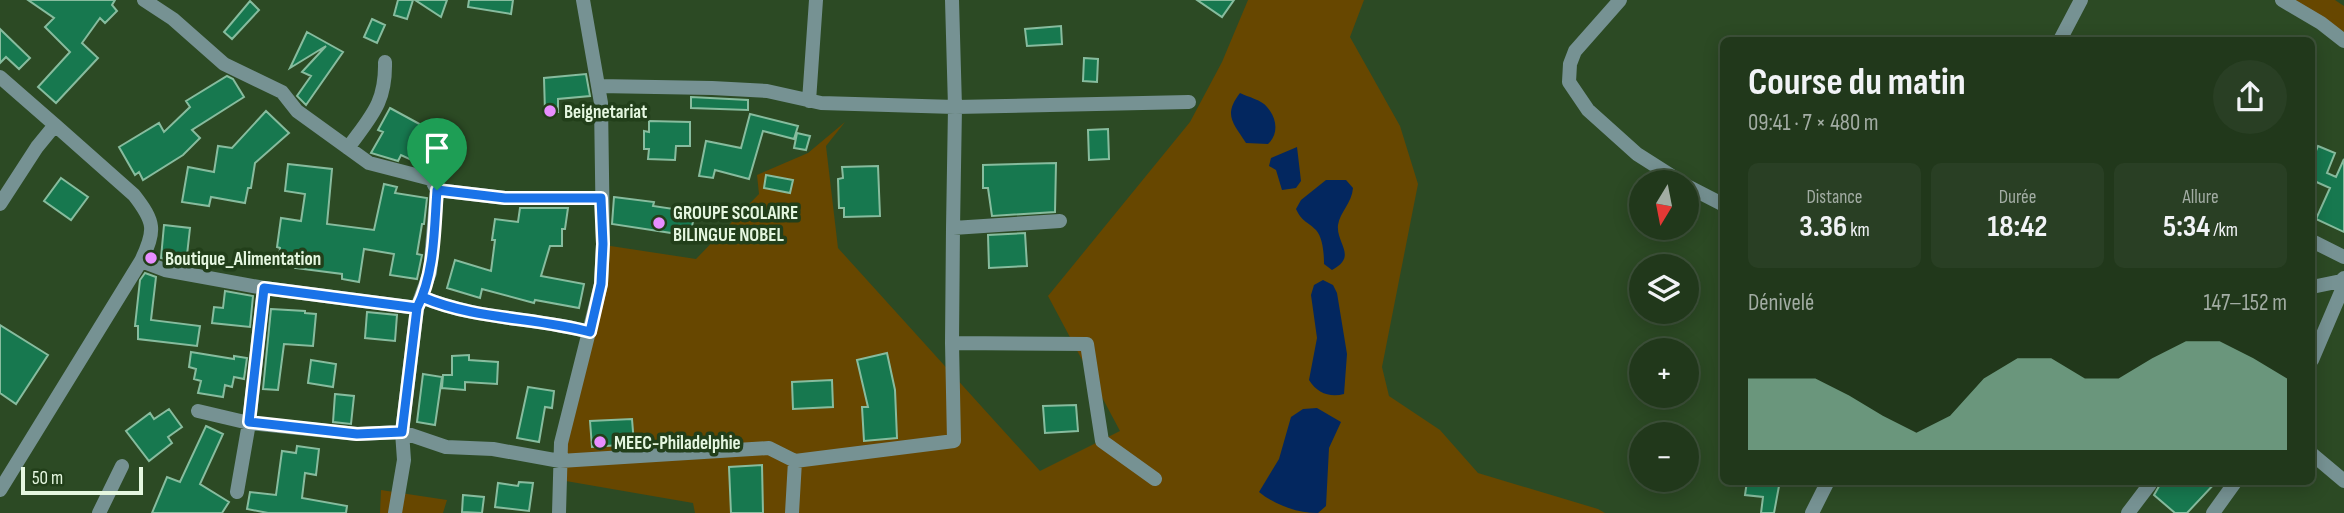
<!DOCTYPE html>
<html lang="fr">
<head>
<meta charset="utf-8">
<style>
  :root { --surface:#21381b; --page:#293f24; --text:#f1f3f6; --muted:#a2aca3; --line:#3e523a; --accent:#8abfa5 }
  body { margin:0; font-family:"Sofia Sans Condensed",sans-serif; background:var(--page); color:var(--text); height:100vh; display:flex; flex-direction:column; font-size:26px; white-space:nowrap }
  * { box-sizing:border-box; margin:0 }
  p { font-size:23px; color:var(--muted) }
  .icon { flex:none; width:38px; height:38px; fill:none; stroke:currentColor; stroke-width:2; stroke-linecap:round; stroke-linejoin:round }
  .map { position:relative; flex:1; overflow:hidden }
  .sheet { position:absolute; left:1720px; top:37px; width:595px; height:448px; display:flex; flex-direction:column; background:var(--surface); border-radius:10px; box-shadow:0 4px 18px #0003,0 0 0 2px var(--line) }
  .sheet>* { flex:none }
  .needle { width:46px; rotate:190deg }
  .tools { position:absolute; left:1629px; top:170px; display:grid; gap:14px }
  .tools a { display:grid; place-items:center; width:70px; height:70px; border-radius:50%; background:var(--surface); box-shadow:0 4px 18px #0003,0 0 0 2px var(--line); font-size:35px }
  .scale { position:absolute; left:21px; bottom:18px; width:122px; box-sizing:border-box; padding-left:7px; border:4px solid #e5f7e0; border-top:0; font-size:19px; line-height:24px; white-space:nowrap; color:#e5f7e0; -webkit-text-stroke:5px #223f1a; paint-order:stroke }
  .pin { position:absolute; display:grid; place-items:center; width:60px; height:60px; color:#fff; margin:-72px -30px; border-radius:50% 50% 50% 0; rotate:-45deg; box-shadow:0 0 7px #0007 }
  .pin .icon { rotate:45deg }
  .round { display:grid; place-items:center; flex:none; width:74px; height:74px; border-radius:37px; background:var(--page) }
  .summary { display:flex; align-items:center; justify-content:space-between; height:119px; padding:0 28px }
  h1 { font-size:38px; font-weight:700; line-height:52px }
  .figures { display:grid; grid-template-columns:repeat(3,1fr); gap:10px; height:119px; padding:7px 28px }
  .figures div { display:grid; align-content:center; border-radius:10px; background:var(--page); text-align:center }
  .figures b { font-size:30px; font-weight:700 }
  .figures small { font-size:19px; font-weight:400 }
  .figures p { font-size:19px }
  .chart { height:196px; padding:14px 28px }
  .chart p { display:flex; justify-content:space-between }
  .chart svg { width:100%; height:126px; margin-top:7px; fill:var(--accent); opacity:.7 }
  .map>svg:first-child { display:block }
  .green { fill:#674700 }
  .water { fill:#03275f }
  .building { fill:#17784f; stroke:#87bc9e; stroke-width:2 }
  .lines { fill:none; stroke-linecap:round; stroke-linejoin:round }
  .minor { stroke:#769293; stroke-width:14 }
  .route-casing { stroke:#fff; stroke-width:14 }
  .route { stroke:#1a73e8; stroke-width:9 }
  .poi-dot { fill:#e88eff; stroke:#223f1a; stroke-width:2.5 }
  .labels { text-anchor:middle; stroke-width:7; stroke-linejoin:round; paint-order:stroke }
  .poi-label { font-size:19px; font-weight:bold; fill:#e5f7e0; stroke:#223f1a; text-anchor:start }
</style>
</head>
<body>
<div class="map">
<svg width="2344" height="513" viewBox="0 0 2344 513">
  <rect width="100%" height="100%" fill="#2c4a24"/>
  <!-- green -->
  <path class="green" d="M 1248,0 L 1364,0 L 1350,37 L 1400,126 L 1418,184 L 1382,367 L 1389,396 L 1440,430 L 1478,473 L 1598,509 L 1605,513 L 695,513 L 693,503 L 560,480 L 604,245 L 696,259 L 759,194 L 757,175 L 808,153 L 845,122 L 826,146 L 838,248 L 1040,471 L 1120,431 L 1048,296 L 1190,122 L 1222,62 Z
    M 2295,0 L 2335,0 L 2344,6 L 2344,36 Z
    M 381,490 L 447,500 L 443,513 L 380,513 Z"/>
  <!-- water -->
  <path class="water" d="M 1240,93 C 1248,97 1262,100 1267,107 C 1277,118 1279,134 1268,144 L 1246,143 C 1233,123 1223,115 1240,93 Z
    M 1297,147 L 1301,181 L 1296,188 L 1282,190 L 1276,170 L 1269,166 L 1271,158 Z
    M 1326,180 L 1346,180 L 1353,188 C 1352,203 1340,212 1338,225 C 1336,244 1358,256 1332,270 L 1324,264 C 1324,254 1323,238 1316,230 C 1307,221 1302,222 1296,209 L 1301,200 Z
    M 1323,280 L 1333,285 L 1337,293 L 1347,354 L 1344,394 C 1330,398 1317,393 1309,380 L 1317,338 L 1311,295 L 1314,285 Z
    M 1317,408 L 1341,422 L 1329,448 L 1326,506 L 1318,513 C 1297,513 1275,505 1259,492 L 1279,459 L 1291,417 L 1303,409 Z"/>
  <!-- building -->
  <path class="building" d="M 28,0 L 115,0 L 112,5 L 117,11 L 105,23 L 100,18 L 82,43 L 98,58 L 56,103 L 38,87 L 70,52 L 45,27 L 54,18 Z
    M 398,0 L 413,0 L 407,19 L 394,15 Z
    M 415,0 L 447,0 L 441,17 Z
    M 469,0 L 513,0 L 511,14 L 468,7 Z
    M 1197,0 L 1234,0 L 1222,17 Z
    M 250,1 L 259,10 L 232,39 L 224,32 Z
    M 372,19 L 385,25 L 377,43 L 364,37 Z
    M 1061,26 L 1062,44 L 1027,46 L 1025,29 Z
    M 0,29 L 30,58 L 19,69 L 6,57 L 0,63 Z
    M 307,32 L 343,52 L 306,105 L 297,96 L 311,76 L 302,72 L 326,46 L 290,68 Z
    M 1084,58 L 1098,59 L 1097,82 L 1083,81 Z
    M 586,74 L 590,96 L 558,99 L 558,112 L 545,112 L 544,78 Z
    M 227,76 L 233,79 L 244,97 L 192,130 L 200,138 L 183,155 L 143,180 L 139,172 L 135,175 L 119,147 L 159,123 L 164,132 L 190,107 L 186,101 Z
    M 691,97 L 748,100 L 748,110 L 691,108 Z
    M 390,108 L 425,127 L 423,131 L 444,142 L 429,168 L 401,155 L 398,161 L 371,153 L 383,132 L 378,130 Z
    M 266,111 L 289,133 L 255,163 L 251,188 L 248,188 L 245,203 L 211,197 L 209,206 L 182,202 L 188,167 L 214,172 L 218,146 L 232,148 Z
    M 750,114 L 798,126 L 794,139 L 763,131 L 749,179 L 715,170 L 713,178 L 699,176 L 706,141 L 741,148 Z
    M 649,121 L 690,122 L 690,146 L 676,146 L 675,160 L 648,159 L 649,149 L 644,149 L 644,131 L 649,132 Z
    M 1108,129 L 1109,159 L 1089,160 L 1088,130 Z
    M 797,133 L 810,136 L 806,150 L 794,148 Z
    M 2318,146 L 2335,153 L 2327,173 L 2336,177 L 2344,159 L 2344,232 L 2316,219 L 2330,188 L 2312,180 L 2312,161 Z
    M 1056,163 L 1055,212 L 992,216 L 988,188 L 983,188 L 983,165 Z
    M 288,164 L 332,169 L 327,224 L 374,230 L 384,184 L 397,187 L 395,193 L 427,198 L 424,224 L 422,224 L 417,254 L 422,255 L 417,279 L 390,275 L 394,254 L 364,249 L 359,282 L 342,279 L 342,274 L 295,268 L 296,261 L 279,258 L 280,248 L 277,247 L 281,218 L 301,221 L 305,194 L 285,191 Z
    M 878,166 L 880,216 L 844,217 L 844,208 L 839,208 L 838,179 L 843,178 L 842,167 Z
    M 766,175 L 793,180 L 790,193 L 764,188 Z
    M 61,178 L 88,197 L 71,220 L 44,201 Z
    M 614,197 L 654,202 L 653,206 L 694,212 L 691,236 L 612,224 Z
    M 520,208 L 568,208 L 565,229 L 562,229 L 562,246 L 550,246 L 541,276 L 584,284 L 579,308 L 535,300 L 534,303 L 482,289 L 480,298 L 447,288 L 455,260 L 491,271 L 495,240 L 492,240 L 495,219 L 518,222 Z
    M 164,225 L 190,228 L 186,264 L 161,258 Z
    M 1025,233 L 1027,266 L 989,268 L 988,235 Z
    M 145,273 L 156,277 L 151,320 L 200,326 L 197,346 L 138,339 L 138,326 L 135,326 L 140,280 Z
    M 225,291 L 253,296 L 250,327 L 212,323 L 214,307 L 223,308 Z
    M 271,309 L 305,311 L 305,313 L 316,314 L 313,346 L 284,344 L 278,390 L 263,389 Z
    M 367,312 L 397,315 L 395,341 L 365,338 Z
    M 0,325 L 48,355 L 16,404 L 0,393 Z
    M 191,352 L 234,359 L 234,356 L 247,358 L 244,379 L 234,377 L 232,387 L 225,385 L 223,397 L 198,393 L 201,381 L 194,379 L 196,369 L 189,367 Z
    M 887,353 L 895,390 L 897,438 L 864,441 L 862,407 L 868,407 L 857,360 Z
    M 469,355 L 469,360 L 498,362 L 497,384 L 465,382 L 465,390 L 442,388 L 443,375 L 452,375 L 452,356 Z
    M 311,360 L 336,364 L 333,387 L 308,383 Z
    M 423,374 L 442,377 L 435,425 L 417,422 Z
    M 832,380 L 833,407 L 793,409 L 792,382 Z
    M 528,387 L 554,391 L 552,408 L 545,407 L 539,442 L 517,438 Z
    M 335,394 L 354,396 L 351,424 L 333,422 Z
    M 1076,405 L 1078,431 L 1045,433 L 1043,406 Z
    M 169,409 L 182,427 L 168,437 L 172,443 L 149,461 L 126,431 L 150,413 L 154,419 Z
    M 632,419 L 634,444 L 592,447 L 590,421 Z
    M 206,426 L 223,434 L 200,484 L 229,502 L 222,513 L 152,513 L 167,477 L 180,482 Z
    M 297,446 L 319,449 L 316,475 L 305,473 L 302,498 L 347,506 L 346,513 L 268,513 L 247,509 L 250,492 L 276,495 L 282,451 L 296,453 Z
    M 762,465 L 763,513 L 731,513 L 729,467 Z
    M 1747,481 L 1779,486 L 1774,513 L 1761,513 L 1763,497 L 1745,495 Z
    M 2162,481 L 2217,481 L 2187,513 L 2175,513 L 2154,495 Z
    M 519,482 L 533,483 L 529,511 L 495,507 L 498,483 L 518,486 Z
    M 463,495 L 484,497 L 482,513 L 462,512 Z"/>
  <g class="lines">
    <!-- minor -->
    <path class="minor" d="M 144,0 L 173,19 L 224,64 L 282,92 L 297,111 L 369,163 L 431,179 L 437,190 L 505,198 L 601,198
      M 952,0 L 955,107 L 953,228 L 1060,221
      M 1620,0 L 1575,51 L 1570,64 L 1569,82 L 1588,110 L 1637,154 L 1681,182
      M 2282,0 L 2321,23 L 2344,41
      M 2060,40 L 2081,0
      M 0,77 L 55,125
      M 599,86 L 712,88 L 767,91 L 821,103 L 955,107 L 1189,102
      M 809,101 L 816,0
      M 348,148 C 371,116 386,103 385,62
      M 1687,186 L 1724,205
      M 0,204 L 37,147 L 55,125 L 134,195 C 155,222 156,230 141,261 L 0,490
      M 953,228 L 952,343 L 1087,344 L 1102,441 L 1155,479
      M 2312,241 L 2344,257
      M 141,261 L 165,270 L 264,288 L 417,308
      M 2312,287 L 2341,281 L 2344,278
      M 422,297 C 476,320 534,317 590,332
      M 2312,360 L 2344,285
      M 198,411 L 249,423 L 357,434 L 402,432 L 446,447 L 493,449 L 560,461 L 769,448 L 795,461 L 954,441 L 952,343
      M 2312,454 L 2344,481
      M 237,492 L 249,423 L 264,288
      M 99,513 L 122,466
      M 395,513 L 404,460 L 402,432 L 417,308 L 430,272 L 437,190
      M 559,513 L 561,443 L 601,284 L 603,244 L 601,103 L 583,0
      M 792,513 L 795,461
      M 1812,513 L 1828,481
      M 2128,513 L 2150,484
      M 2213,513 L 2236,481"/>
  </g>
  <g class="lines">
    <defs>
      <path id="route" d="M 437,190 C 434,230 435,272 417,308 L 264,288 L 249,422 L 357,434 L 402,432 L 417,308 L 422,297 C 476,320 534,317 590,332 L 601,284 L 603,244 L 601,198 L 505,198 L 437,190"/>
    </defs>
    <!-- route casing -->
    <use href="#route" class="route-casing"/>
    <!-- route -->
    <use href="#route" class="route"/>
  </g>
  <!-- markers -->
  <g class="poi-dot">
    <circle cx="550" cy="111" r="7"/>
    <circle cx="659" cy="223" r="7"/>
    <circle cx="151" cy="258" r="7"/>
    <circle cx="600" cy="442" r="7"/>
  </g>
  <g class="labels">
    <!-- poi labels -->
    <g class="poi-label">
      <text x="564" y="118">Beignetariat</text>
      <text x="673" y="219">GROUPE SCOLAIRE<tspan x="673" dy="22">BILINGUE NOBEL</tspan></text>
      <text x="165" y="265">Boutique_Alimentation</text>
      <text x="614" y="449">MEEC-Philadelphie</text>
    </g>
  </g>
</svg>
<div class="tools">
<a><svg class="needle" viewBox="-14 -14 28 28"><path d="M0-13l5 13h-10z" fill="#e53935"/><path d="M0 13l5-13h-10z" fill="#a2aca3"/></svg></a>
<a><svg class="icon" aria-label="layers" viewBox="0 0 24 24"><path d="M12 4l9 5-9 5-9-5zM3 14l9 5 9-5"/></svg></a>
<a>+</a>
<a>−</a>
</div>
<div class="scale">50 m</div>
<div class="pin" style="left:437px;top:190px;background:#1e9e55"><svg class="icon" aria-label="arrive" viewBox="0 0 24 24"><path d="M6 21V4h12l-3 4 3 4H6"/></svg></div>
<section class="sheet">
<div class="summary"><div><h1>Course du matin</h1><p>09:41 · 7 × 480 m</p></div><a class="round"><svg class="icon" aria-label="share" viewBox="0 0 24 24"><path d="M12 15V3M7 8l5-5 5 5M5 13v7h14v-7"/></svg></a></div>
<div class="figures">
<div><p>Distance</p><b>3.36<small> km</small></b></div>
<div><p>Durée</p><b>18:42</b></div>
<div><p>Allure</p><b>5:34<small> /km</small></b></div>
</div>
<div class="chart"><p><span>Dénivelé</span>147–152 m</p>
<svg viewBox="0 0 160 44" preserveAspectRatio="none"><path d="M0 44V19L10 19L20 19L30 25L40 32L50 38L60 32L70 19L80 12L90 12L100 19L110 19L120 12L130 6L140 6L150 12L160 19V44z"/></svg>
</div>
</section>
</div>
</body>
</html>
